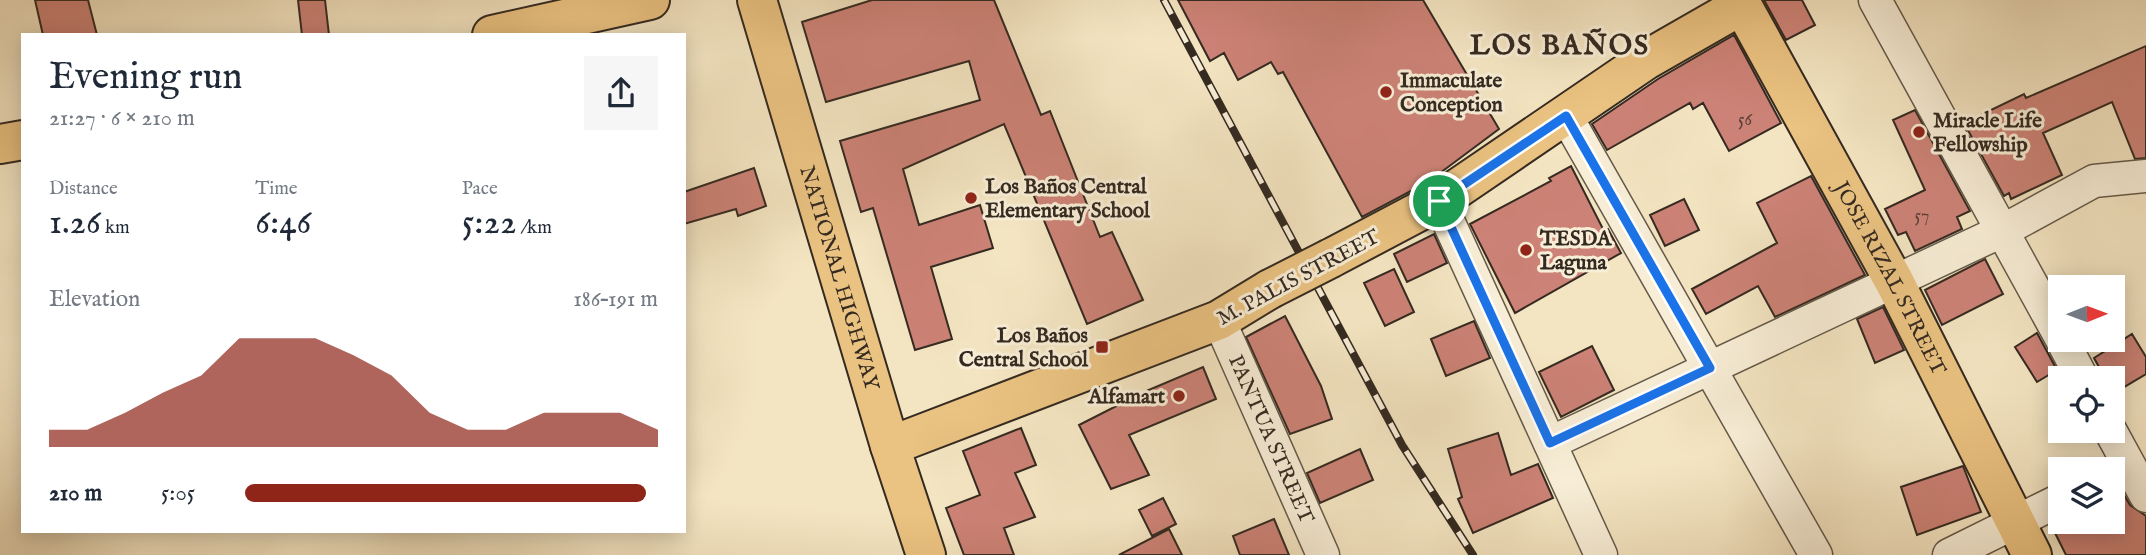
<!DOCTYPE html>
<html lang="en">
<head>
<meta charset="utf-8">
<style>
  :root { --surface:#fff; --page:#f6f6f7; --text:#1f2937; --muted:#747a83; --accent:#8f2418 }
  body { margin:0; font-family:"IM FELL English",serif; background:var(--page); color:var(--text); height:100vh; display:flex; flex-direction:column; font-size:26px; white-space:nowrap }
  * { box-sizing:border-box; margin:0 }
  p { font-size:23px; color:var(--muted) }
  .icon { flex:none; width:38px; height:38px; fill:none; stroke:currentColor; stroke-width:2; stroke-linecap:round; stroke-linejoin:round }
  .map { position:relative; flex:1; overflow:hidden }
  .panel { position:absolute; left:21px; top:33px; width:665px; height:500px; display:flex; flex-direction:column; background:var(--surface); border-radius:0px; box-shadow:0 4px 18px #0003 }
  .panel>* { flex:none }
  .needle { width:46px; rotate:89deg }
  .buttons { position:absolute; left:2048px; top:275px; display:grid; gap:14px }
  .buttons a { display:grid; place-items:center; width:77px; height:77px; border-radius:0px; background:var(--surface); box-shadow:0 4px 18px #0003; font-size:35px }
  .pin { position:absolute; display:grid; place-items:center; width:60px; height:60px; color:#fff; margin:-30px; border:4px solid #fff; border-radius:50%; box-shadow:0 2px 7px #0007 }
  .round { display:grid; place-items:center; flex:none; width:74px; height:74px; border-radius:0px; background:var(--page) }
  .summary { display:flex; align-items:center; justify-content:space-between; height:119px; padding:0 28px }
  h1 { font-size:38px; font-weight:600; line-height:52px }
  .figures { display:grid; grid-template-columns:repeat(3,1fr); gap:10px; height:119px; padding:7px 28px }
  .figures div { display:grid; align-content:center }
  .figures b { font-size:35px; font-weight:600 }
  .figures small { font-size:19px; font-weight:400 }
  .figures p { font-size:19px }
  .chart { height:196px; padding:14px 28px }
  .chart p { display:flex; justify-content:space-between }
  .chart svg { width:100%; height:126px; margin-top:7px; fill:var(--accent); opacity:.7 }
  ul { padding:0 28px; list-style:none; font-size:23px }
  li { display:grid; grid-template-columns:112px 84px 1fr; align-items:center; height:52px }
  li i { height:18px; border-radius:9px; background:var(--accent) }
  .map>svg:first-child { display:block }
  .building { fill:#cc8276; stroke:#342a21; stroke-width:2 }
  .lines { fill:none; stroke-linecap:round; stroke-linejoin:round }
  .minor-casing { stroke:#645949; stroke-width:35 }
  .major-casing { stroke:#342a21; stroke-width:42 }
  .minor { stroke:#f8eed7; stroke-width:32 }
  .major { stroke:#eac281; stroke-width:38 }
  .rail-casing { stroke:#342a21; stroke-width:8 }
  .rail { stroke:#f8eed7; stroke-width:5; stroke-dasharray:16; stroke-linecap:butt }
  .major-bridge-casing { stroke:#342a21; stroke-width:42; stroke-linecap:butt }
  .major-bridge { stroke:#eac281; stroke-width:38 }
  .route-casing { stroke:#fff; stroke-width:14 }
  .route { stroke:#1a73e8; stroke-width:9 }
  .poi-dot { fill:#8f2418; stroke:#f8eed7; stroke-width:2.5 }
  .labels { text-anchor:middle; stroke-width:6; stroke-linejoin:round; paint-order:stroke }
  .number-label { font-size:18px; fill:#5a4036 }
  .poi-label { font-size:21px; font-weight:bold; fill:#342a21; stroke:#f8eed7; text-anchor:start }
  .street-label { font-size:21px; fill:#342a21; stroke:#f8eed7 }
  .district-label { font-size:28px; font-weight:bold; letter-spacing:2px; fill:#342a21; stroke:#f8eed7 }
</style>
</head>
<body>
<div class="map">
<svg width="2146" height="555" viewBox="0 0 2146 555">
  <rect width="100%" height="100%" fill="#f4e5c2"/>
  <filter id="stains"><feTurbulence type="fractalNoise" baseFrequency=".00286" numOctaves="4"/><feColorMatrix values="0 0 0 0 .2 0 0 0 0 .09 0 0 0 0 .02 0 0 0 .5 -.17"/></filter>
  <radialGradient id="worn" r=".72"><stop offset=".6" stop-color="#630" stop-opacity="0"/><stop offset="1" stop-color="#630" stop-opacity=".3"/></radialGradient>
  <!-- building -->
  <path class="building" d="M 35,0 L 88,0 L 97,35 L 43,35 Z
    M 298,0 L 325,0 L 329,35 L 302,35 Z
    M 872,0 L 994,0 L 1041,115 L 1050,111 L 1100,237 L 1112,232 L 1143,300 L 1087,324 L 1004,124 L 903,169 L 919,225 L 980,205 L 993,248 L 931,267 L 952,339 L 915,350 L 873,208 L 861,212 L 840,141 L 980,100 L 969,61 L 826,102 L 802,22 Z
    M 1178,0 L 1423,0 L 1499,129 L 1428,182 L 1362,217 L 1283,72 L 1278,74 L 1271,62 L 1238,80 L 1224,53 L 1210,61 Z
    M 1764,0 L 1802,0 L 1815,25 L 1786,40 Z
    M 1734,35 L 1781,123 L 1729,151 L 1703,103 L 1693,109 L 1690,103 L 1607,150 L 1592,124 L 1658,79 Z
    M 2146,46 L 2146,158 L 2135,159 L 2112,102 L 2043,133 L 2062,175 L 2011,199 L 2009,193 L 2004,196 L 1964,123 L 2024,94 L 2026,98 Z
    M 1915,110 L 1970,211 L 1957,217 L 1962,229 L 1915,251 L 1906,232 L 1898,235 L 1885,209 L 1925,190 L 1893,120 Z
    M 1571,166 L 1604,231 L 1608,229 L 1621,253 L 1515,313 L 1470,224 L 1551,181 L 1549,178 Z
    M 754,168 L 766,206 L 738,216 L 736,209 L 684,224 L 684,192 Z
    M 1811,176 L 1865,275 L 1775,317 L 1758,286 L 1706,314 L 1692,289 L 1777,243 L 1757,203 Z
    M 1684,199 L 1699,230 L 1665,246 L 1650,215 Z
    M 1434,234 L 1447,263 L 1407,282 L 1394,254 Z
    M 1985,259 L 2003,294 L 1942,325 L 1925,290 Z
    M 1394,269 L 1414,312 L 1385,326 L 1364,283 Z
    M 1883,307 L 1904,350 L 1875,363 L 1857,319 Z
    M 1285,316 L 1321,386 L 1332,419 L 1290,434 L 1246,337 Z
    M 1474,321 L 1490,358 L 1446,376 L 1431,339 Z
    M 2037,333 L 2057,370 L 2037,382 L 2015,347 Z
    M 2132,334 L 2146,357 L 2146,374 L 2114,393 L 2112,378 L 2105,378 L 2094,358 Z
    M 1592,346 L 1614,390 L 1561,417 L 1539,372 Z
    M 1203,367 L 1216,399 L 1129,435 L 1149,475 L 1111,489 L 1079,425 L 1144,392 Z
    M 1021,428 L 1036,465 L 1015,473 L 1035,517 L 1004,528 L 1014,555 L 964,555 L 946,508 L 980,495 L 963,451 Z
    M 1498,433 L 1511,475 L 1538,464 L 1553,498 L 1473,533 L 1458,499 L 1462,497 L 1448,449 Z
    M 1360,449 L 1373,480 L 1320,503 L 1307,473 Z
    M 1963,466 L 1981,512 L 1917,535 L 1901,487 Z
    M 2120,488 L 2130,505 L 2146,516 L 2146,555 L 2066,555 L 2054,531 L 2073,522 L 2112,522 L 2112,492 Z
    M 1163,498 L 1176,524 L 1152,536 L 1139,510 Z
    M 1274,519 L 1289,555 L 1240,555 L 1233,536 Z
    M 1169,529 L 1182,555 L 1119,555 Z"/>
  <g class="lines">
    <defs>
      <g id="minor">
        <path d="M 1875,0 L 2060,336"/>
        <path d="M 1566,116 L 1816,555"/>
        <path d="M 1439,201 L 1601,555"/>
        <path id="s1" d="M 1219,320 L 1323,555"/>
        <path d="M 2062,340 L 2082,378"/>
        <path d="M 2110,430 L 2146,496"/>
        <path d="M 1550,443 L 2004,230 L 2094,181 L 2146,176"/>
        <path d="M 1949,555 L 2060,500"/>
      </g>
      <g id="major">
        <path id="s2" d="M 757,0 L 890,446 L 926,555"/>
        <path d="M 492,35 L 650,0"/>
        <path d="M 0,144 L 23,140"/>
        <path id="s3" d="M 1331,258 L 1439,201 L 1646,60 L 1742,5 L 1894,281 L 2032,555"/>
        <path d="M 890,446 L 1219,320 L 1270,289"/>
      </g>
    </defs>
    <!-- minor casing -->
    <use href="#minor" class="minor-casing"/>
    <!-- major casing -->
    <use href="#major" class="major-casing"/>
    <!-- minor -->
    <use href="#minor" class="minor"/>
    <!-- major -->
    <use href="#major" class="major"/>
    <defs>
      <path id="rail" d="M 1164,0 L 1402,445 L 1473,555"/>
    </defs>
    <!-- rail casing -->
    <use href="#rail" class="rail-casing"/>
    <!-- rail -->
    <use href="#rail" class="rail"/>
    <defs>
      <path id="major-bridge" d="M 1270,289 L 1331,258"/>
    </defs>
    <!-- major-bridge casing -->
    <use href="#major-bridge" class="major-bridge-casing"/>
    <!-- major-bridge -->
    <use href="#major-bridge" class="major-bridge"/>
  </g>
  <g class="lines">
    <defs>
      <path id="route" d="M 1566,116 L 1710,368 L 1550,443 L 1439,201 Z"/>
    </defs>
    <!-- route casing -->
    <use href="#route" class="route-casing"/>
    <!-- route -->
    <use href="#route" class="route"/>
  </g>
  <!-- markers -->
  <g class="poi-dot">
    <circle cx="1386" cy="92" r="7"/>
    <circle cx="1919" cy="132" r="7"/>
    <circle cx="971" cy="198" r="7"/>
    <circle cx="1526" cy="250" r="7"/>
    <rect x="1095" y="340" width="14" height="14" rx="3.5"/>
    <circle cx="1179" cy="396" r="7"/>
  </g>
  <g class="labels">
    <!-- number labels -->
    <g class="number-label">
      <text x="1745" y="125">56</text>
      <text x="1922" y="221">57</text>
    </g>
    <!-- poi labels -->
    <g class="poi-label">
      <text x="1400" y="87">Immaculate<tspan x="1400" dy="24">Conception</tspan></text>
      <text x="1933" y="127">Miracle Life<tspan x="1933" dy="24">Fellowship</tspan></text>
      <text x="985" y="193">Los Baños Central<tspan x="985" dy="24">Elementary School</tspan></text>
      <text x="1540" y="245">TESDA<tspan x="1540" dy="24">Laguna</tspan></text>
      <text x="1088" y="342" text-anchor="end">Los Baños<tspan x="1088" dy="24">Central School</tspan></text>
      <text x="1165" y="403" text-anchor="end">Alfamart</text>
    </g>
    <!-- street labels -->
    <g class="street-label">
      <text transform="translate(1298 277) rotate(-28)" y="7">M. PALIS STREET</text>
      <text dy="7" stroke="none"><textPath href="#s2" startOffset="290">NATIONAL HIGHWAY</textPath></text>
      <text dy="7" stroke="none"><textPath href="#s3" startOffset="794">JOSE RIZAL STREET</textPath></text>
      <text dy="7" stroke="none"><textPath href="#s1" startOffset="130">PANTUA STREET</textPath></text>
    </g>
    <!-- district labels -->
    <g class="district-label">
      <text x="1560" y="54">LOS BAÑOS</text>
    </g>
  </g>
  <rect width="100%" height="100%" filter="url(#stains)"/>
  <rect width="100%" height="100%" fill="url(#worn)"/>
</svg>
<div class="buttons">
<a><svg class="needle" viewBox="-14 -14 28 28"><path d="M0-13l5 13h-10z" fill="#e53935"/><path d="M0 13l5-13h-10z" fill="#747a83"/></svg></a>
<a><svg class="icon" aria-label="locate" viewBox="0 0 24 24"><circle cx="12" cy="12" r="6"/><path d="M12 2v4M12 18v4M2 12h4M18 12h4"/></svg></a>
<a><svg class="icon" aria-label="layers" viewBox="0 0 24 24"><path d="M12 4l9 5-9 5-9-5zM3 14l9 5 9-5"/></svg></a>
</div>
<div class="pin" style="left:1439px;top:201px;background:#1e9e55"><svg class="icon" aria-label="arrive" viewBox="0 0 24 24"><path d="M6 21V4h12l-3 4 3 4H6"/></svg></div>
<section class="panel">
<div class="summary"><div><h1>Evening run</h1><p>21:27 · 6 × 210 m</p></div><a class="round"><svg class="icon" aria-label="share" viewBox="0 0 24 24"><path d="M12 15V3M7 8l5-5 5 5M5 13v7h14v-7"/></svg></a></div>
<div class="figures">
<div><p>Distance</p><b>1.26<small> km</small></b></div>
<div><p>Time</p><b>6:46</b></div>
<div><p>Pace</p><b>5:22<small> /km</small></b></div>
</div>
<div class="chart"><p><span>Elevation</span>186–191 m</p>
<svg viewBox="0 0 160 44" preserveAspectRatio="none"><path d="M0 44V38L10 38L20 32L30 25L40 19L50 6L60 6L70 6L80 12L90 19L100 32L110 38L120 38L130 32L140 32L150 32L160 38V44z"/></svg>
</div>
<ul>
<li><b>210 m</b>5:05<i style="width:97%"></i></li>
</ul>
</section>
</div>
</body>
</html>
